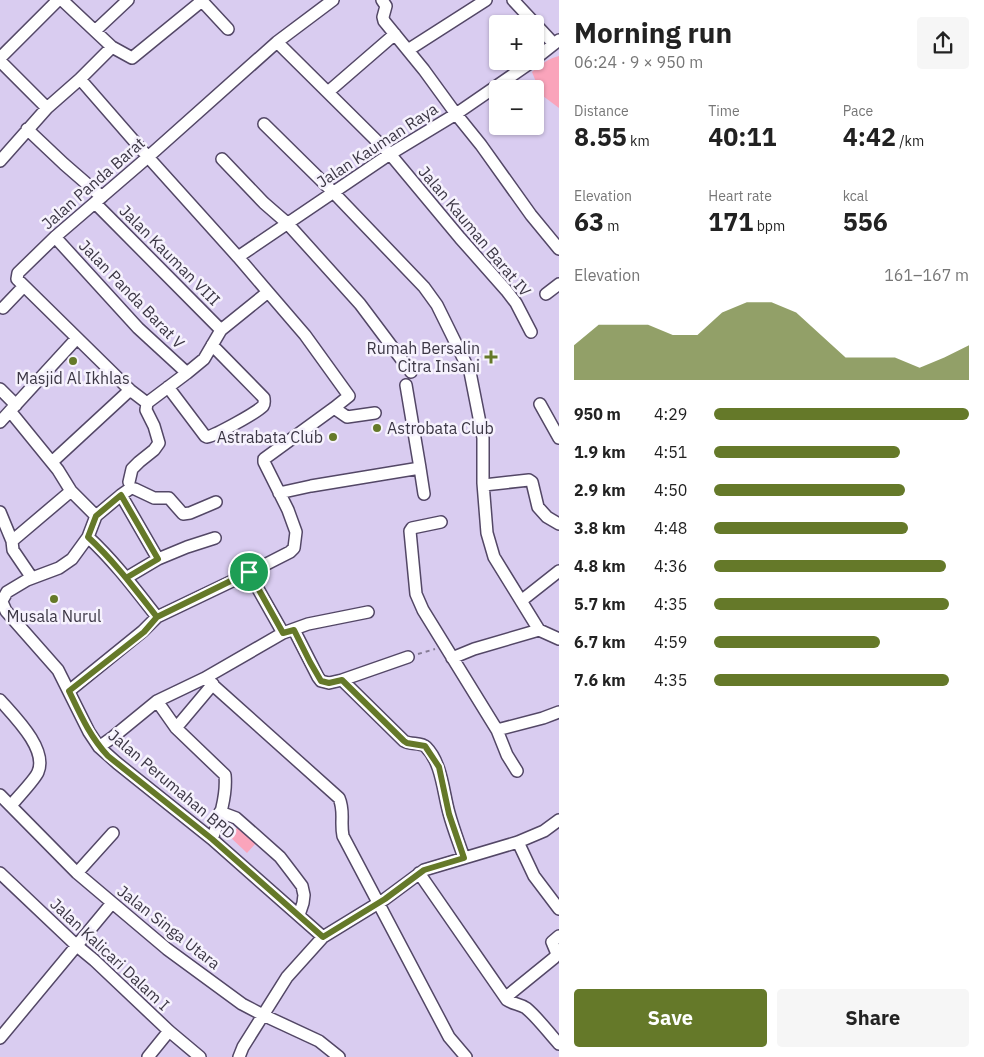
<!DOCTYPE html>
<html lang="en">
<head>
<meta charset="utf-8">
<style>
  :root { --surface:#fff; --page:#f6f6f6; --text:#222; --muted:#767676; --accent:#657929 }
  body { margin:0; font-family:"IBM Plex Sans",sans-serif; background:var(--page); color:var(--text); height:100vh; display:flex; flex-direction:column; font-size:19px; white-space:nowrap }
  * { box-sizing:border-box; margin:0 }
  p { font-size:16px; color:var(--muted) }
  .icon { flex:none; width:28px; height:28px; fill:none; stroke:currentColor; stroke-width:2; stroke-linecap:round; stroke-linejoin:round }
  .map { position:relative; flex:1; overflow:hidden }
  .side { display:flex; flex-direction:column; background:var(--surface); width:425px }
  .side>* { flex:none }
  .tools { position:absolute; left:489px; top:15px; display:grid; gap:10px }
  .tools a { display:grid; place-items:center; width:55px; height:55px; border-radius:5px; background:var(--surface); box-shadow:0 1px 4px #0004; font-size:25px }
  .pin { position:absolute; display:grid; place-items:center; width:42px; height:42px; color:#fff; margin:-21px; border:2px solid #fff; border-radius:50%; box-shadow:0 1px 5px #0007 }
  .round { display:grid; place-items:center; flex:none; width:52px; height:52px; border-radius:5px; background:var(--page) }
  .summary { display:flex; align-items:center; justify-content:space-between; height:85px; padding:0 15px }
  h1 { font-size:28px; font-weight:700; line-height:38px }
  .stats { display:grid; grid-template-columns:repeat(3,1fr); gap:8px; height:85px; padding:5px 15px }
  .stats div { display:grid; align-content:center }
  .stats b { font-size:25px; font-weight:700 }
  .stats small { font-size:14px; font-weight:400 }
  .stats p { font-size:14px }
  .chart { height:140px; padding:10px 15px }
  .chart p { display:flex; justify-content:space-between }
  .chart svg { width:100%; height:90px; margin-top:5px; fill:var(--accent); opacity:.7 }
  .primary-button { display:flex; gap:10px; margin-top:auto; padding:10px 15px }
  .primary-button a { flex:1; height:58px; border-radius:5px; background:var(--accent); color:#fff; font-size:20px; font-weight:700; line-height:58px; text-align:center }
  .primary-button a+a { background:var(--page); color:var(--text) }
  ul { padding:0 15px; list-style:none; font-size:16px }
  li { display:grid; grid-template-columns:80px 60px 1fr; align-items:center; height:38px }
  li i { height:12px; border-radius:6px; background:var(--accent) }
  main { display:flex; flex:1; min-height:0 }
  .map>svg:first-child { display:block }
  .green { fill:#faa4bb }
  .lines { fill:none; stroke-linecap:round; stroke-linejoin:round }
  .minor-casing { stroke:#534766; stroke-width:14 }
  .path { stroke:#857c94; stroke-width:2; stroke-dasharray:4 4; stroke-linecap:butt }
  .minor { stroke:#fff; stroke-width:11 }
  .route-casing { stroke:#fff; stroke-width:10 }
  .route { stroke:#657929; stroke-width:6 }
  .poi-dot { fill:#657929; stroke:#f6f2fd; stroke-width:2 }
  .labels { text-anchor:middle; stroke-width:5; stroke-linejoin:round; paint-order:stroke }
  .street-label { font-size:16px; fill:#3c3745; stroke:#f6f2fd }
  .poi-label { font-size:16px; fill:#3c3745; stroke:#f6f2fd; text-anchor:end }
</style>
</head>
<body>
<main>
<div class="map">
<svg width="559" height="1057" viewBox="0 0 559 1057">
  <rect width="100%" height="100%" fill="#d9ccf0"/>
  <!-- green -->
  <path class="green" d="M 559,56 L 559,108 L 543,96 L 540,92 L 532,72 C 539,65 550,58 559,56 Z
    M 239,826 L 257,842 L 247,853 L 229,836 Z"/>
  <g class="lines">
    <defs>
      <path id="minor" d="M 62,0 L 112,47 L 132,58 L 203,0
        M 382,0 L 386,6 L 383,17 L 384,21 L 424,70 L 456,114 L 481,145 L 531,215 L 559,249
        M 513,0 L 554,44
        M 202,1 L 228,29
        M 95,31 L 128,0
        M 277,42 L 390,154 L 460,238 L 506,290 L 516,303 L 531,332
        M 408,50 L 486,0
        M 0,58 L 58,0
        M 535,59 L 559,40
        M 0,61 L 47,108
        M 80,79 L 148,157 L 238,257 L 268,292 L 221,330 L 204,359 L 187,373 L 147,403
        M 328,92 L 395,34
        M 264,124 L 333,192 L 424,287 L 437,305 L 470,372 L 483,438 L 483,483 L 487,533 L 494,557 L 539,630 L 559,639
        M 27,129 L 64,164 L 102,197
        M 222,159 L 264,203 L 287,223 L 360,304 L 411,372
        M 0,161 L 47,108 L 80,79 L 112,47
        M 95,203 L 221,330
        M 55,237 L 138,328 L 187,373
        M 238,257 L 390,154 L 456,114 L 533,61
        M 546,294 L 559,284
        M 3,308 L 24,286
        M 168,387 L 205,436 L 207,437 C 216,435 256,413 263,406 C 265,403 264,402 264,398 L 212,345
        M 0,389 L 16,405
        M 147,403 L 130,390 L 17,279 L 18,273 L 55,237 L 148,157 L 277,42 L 333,0
        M 540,404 L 559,438
        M 334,408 L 347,417 L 375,413
        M 10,411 L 58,470 L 71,491 L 96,516
        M 0,422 L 77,338
        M 52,462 L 130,390
        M 420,468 L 424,494
        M 129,482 L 132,469 L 139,462 L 154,450 L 159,443 L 154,426 L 146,410 L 147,403
        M 484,485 L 529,480 L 532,482 L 538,507 L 547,517 L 559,524
        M 279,493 L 311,486 L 420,468 L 406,385
        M 121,495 L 131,488 L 135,489 L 154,498 L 169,498 L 183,514 L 190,513 L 216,502
        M 0,512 L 12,541 L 13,550 L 32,578
        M 441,522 L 412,528 L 410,531 L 416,594 L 423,610 L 497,730 L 507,755 L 517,771
        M 88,537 C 114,561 135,589 157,617
        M 12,541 L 71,491
        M 158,559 L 121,495 L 96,516 L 88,537 L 72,559 L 59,568 L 27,580 L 7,592 L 3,599 L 2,602 L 6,611 L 58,670 L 89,732 L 99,747 L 117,763 L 212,839 L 323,937
        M 249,573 L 290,552 L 294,548 L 296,532 L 288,510 L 264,462 L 264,459 L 334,408 L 349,396 L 305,335 L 268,292
        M 126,578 L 158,559 L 187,547 L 215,538
        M 521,601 L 559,571
        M 294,630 L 318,677 L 321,681 L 329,683 L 342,680 L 408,657
        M 452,658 L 474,649 L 539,630
        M 205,678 L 339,798 C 345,812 340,821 343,836 L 449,1037 L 466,1057
        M 342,680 L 404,741 C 411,745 421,742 426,747 C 442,763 443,792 449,813 C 453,828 459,843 464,858
        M 69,691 L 143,631 L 157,617 L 249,573 L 283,633
        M 0,700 C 14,716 48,749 38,772 C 36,778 19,796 14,802
        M 157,701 L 176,728 L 225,775 C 227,795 219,821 212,839
        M 176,728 L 213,684
        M 497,730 L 543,718 L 559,712
        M 99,747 L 113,737 L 157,701 L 205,678 L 283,633 L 308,624 L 368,612
        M 0,795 L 77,873 L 167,949 L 242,1004 L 263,1015 L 319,1041 L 339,1057
        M 220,812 L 236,818 L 280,857 L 293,874 L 302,886 L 304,895 L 303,903 L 299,915
        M 518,842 L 534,876 L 559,909
        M 0,873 L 77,946 L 94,960 L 169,1031 L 200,1057
        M 77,873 L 113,833
        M 419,873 L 507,1000 C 513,1004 520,1004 526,1008 C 538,1018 548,1032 559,1044
        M 506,997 L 554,958 L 557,954 L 552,942 L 559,936
        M 0,1038 L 112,903
        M 148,1057 L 169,1031
        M 239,1057 L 243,1047 L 287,977 L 323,937 L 385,899 L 424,870 L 518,842 L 544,831 L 559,820"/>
    </defs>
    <!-- minor casing -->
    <use href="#minor" class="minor-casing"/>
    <!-- path -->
    <path class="path" d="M 418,654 L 435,649"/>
    <!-- minor -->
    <use href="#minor" class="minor"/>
  </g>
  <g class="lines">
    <defs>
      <path id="route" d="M 249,572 L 157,617 L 126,578 L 158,559 L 121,495 L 96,516 L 88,537 C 114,561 135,589 157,617 L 144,632 L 69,691 C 80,714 90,737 108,756 L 212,839 L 323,937 L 385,899 L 424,870 L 464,858 L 449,814 L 439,767 L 425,746 L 407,743 L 404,741 L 342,680 L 329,683 L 321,681 L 310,662 L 294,630 L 283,633 L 249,572"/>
    </defs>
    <!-- route casing -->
    <use href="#route" class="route-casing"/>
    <!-- route -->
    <use href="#route" class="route"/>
  </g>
  <!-- markers -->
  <g class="poi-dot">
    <path d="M488.5 349.5h5v5h5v5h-5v5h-5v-5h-5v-5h5z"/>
    <circle cx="73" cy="361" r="5"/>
    <circle cx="377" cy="428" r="5"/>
    <circle cx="333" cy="437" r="5"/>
    <circle cx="54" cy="599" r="5"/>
  </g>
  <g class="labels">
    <!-- street labels -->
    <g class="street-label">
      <text transform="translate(377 145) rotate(-33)" y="6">Jalan Kauman Raya</text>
      <text transform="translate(93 183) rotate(-41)" y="6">Jalan Panda Barat</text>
      <text transform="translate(475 231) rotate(50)" y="6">Jalan Kauman Barat IV</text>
      <text transform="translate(170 255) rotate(45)" y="6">Jalan Kauman VIII</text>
      <text transform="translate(132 294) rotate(46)" y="6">Jalan Panda Barat V</text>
      <text transform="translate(172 784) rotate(40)" y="6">Jalan Perumahan BPD</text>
      <text transform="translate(169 927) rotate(38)" y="6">Jalan Singa Utara</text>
      <text transform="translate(110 954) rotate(43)" y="6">Jalan Kalicari Dalam I</text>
    </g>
    <!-- poi labels -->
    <g class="poi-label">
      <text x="480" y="354">Rumah Bersalin<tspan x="480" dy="18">Citra Insani</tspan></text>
      <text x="73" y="384" text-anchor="middle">Masjid Al Ikhlas</text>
      <text x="387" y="434" text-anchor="start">Astrobata Club</text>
      <text x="323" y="443">Astrabata Club</text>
      <text x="54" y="622" text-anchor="middle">Musala Nurul</text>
    </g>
  </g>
</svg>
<div class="tools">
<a>+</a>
<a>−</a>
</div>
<div class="pin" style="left:249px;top:572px;background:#1e9e55"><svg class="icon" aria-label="arrive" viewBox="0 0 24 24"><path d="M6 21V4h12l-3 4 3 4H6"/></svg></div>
</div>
<section class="side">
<div class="summary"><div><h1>Morning run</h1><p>06:24 · 9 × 950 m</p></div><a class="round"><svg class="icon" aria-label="share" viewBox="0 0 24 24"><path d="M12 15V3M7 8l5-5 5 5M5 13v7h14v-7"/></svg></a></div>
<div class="stats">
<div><p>Distance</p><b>8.55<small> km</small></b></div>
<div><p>Time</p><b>40:11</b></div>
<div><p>Pace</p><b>4:42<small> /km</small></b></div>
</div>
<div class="stats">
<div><p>Elevation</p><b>63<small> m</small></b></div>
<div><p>Heart rate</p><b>171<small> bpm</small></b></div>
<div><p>kcal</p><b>556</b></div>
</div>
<div class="chart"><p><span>Elevation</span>161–167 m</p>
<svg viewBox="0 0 160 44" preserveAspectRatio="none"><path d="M0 44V27L10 17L20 17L30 17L40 22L50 22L60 11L70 6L80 6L90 11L100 22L110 33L120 33L130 33L140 38L150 33L160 27V44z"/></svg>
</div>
<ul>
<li><b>950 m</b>4:29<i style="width:100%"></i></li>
<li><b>1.9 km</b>4:51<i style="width:73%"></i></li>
<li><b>2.9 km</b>4:50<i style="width:75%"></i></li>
<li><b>3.8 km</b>4:48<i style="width:76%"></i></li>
<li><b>4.8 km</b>4:36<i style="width:91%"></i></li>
<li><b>5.7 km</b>4:35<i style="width:92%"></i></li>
<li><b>6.7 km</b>4:59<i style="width:65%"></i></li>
<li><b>7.6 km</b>4:35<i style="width:92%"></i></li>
</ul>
<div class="primary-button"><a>Save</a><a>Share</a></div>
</section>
</main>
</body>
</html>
